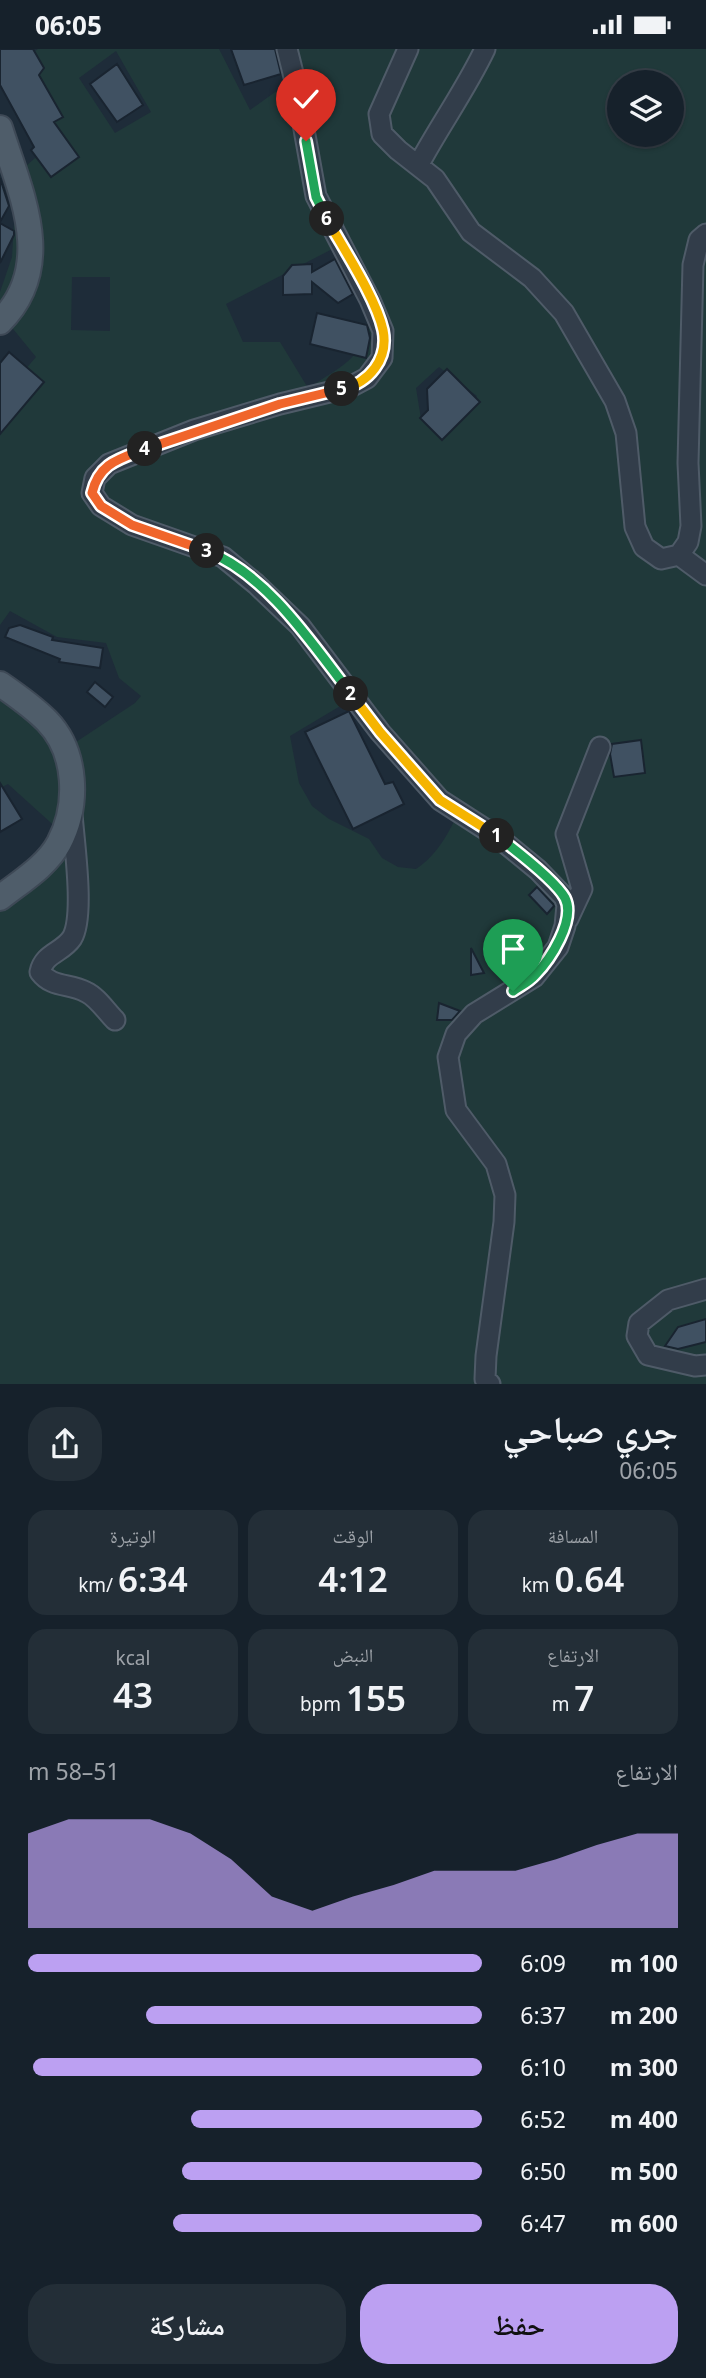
<!DOCTYPE html>
<html lang="ar">
<head>
<meta charset="utf-8">
<style>
  :root { --surface:#16212b; --page:#232e37; --text:#f1f3f6; --muted:#9ea3a9; --line:#353e47; --accent:#bca0f2 }
  body { margin:0; font-family:"Noto Sans","Noto Naskh Arabic",sans-serif; background:var(--page); color:var(--text); direction:rtl; height:100vh; display:flex; flex-direction:column; font-size:26px; white-space:nowrap }
  * { box-sizing:border-box; margin:0 }
  p { font-size:23px; color:var(--muted) }
  .icon { flex:none; width:38px; height:38px; fill:none; stroke:currentColor; stroke-width:2; stroke-linecap:round; stroke-linejoin:round }
  .map { position:relative; height:1335px; overflow:hidden; direction:ltr }
  .panel { display:flex; flex-direction:column; background:var(--surface); flex:1 }
  .panel>* { flex:none }
  .controls { position:absolute; left:607px; top:21px; display:grid; gap:14px }
  .controls a { display:grid; place-items:center; width:77px; height:77px; border-radius:50%; background:var(--surface); box-shadow:0 2px 5px #0004,0 0 0 2px var(--line); font-size:35px }
  .pin { position:absolute; display:grid; place-items:center; width:60px; height:60px; color:#fff; margin:-72px -30px; border-radius:50% 50% 50% 0; rotate:-45deg; box-shadow:0 0 7px #0007 }
  .pin .icon { rotate:45deg }
  .km { position:absolute; width:35px; height:35px; margin:-18px; border-radius:50%; background:#222; color:#fff; font-size:19px; line-height:35px; text-align:center }
  .round { display:grid; place-items:center; flex:none; width:74px; height:74px; border-radius:28px; background:var(--page) }
  .summary { display:flex; align-items:center; justify-content:space-between; height:119px; padding:0 28px }
  h1 { font-size:38px; font-weight:600; line-height:52px }
  .stats { display:grid; grid-template-columns:repeat(3,1fr); gap:10px; height:119px; padding:7px 28px }
  .stats div { display:grid; align-content:center; border-radius:18px; background:var(--page); text-align:center }
  .stats b { font-size:35px; font-weight:600 }
  .stats small { font-size:19px; font-weight:400 }
  .stats p { font-size:19px }
  .chart { height:196px; padding:14px 28px }
  .chart p { display:flex; justify-content:space-between }
  .chart svg { width:100%; height:126px; margin-top:7px; fill:var(--accent); opacity:.7 }
  .button { display:flex; gap:14px; margin-top:auto; padding:14px 28px }
  .button a { flex:1; height:80px; border-radius:28px; background:var(--accent); color:#111; font-size:28px; font-weight:600; line-height:80px; text-align:center }
  .button a+a { background:var(--page); color:var(--text) }
  ul { padding:0 28px; list-style:none; font-size:23px }
  li { display:grid; grid-template-columns:112px 84px 1fr; align-items:center; height:52px }
  li i { height:18px; border-radius:9px; background:var(--accent) }
  .status { display:flex; justify-content:space-between; align-items:center; height:49px; padding:0 35px; background:var(--surface); direction:ltr }
  .status svg { height:19px; fill:currentColor }
  .map>svg:first-child { display:block }
  .green { fill:#20393a; fill-rule:evenodd }
  .building { fill:#405162; stroke:#192430; stroke-width:2 }
  .lines { fill:none; stroke-linecap:round; stroke-linejoin:round }
  .minor-casing { stroke:#4f5b68; stroke-width:23 }
  .major-casing { stroke:#3e4956; stroke-width:28 }
  .minor { stroke:#323d4a; stroke-width:19 }
  .major { stroke:#4f5d6a; stroke-width:24 }
  .split-1-casing { stroke:#fff; stroke-width:14 }
  .split-2-casing { stroke:#fff; stroke-width:14 }
  .split-3-casing { stroke:#fff; stroke-width:14 }
  .split-4-casing { stroke:#fff; stroke-width:14 }
  .split-5-casing { stroke:#fff; stroke-width:14 }
  .split-6-casing { stroke:#fff; stroke-width:14 }
  .split-7-casing { stroke:#fff; stroke-width:14 }
  .split-1 { stroke:#22a559; stroke-width:9 }
  .split-2 { stroke:#f5b400; stroke-width:9 }
  .split-3 { stroke:#22a559; stroke-width:9 }
  .split-4 { stroke:#f0652b; stroke-width:9 }
  .split-5 { stroke:#f0652b; stroke-width:9 }
  .split-6 { stroke:#f5b400; stroke-width:9 }
  .split-7 { stroke:#22a559; stroke-width:9 }
</style>
</head>
<body>
<div class="status"><b>06:05</b><svg viewBox="0 0 49 12"><path d="M0 12V9h3v3zM5 12V6h3v6zM10 12V3h3v9zM15 12V0h3v12zM26 1h20v11H26zM47 4h2v5h-2z"/></svg></div>
<div class="map">
<svg width="706" height="1335" viewBox="0 0 706 1335">
  <rect width="100%" height="100%" fill="#1e2c39"/>
  <!-- green -->
  <path class="green" d="M 38,0 L 219,0 L 250,61 L 296,28 L 285,0 L 706,0 L 706,1335 L 0,1335 L 0,840 L 60,782 L 8,735 L 0,739 L 0,623 L 70,697 L 135,654 L 141,647 L 119,629 L 106,594 L 57,588 L 10,562 L 0,576 L 0,350 L 36,308 L 0,264 L 0,243 L 12,208 L 17,125 L 60,87 L 25,9 ZM 116,2 L 151,63 L 115,84 L 79,29 ZM 620,33 L 672,33 L 672,86 L 620,86 ZM 342,195 L 371,270 C 367,307 336,321 308,339 L 280,293 L 243,293 L 226,255 ZM 72,228 L 110,228 L 110,282 L 71,281 ZM 439,318 L 477,347 L 444,387 L 421,370 L 416,339 ZM 352,650 L 459,763 C 447,786 438,805 416,820 L 398,818 L 382,809 L 369,790 L 329,770 L 312,757 L 299,734 L 290,687 Z"/>
  <!-- building -->
  <path class="building" d="M 0,0 L 33,0 L 44,19 L 39,26 L 63,68 L 54,73 L 79,108 L 51,128 L 31,101 L 34,98 L 0,36 Z
    M 231,0 L 275,0 L 281,25 L 244,36 Z
    M 117,15 L 143,56 L 117,73 L 90,35 Z
    M 0,129 L 9,157 L 0,173 Z
    M 0,174 L 14,182 L 14,186 L 0,214 Z
    M 335,210 L 353,245 L 338,254 L 312,233 L 312,245 L 283,246 L 283,227 L 292,216 L 312,215 L 312,223 Z
    M 317,264 L 367,276 L 370,289 L 366,309 L 310,295 Z
    M 9,303 L 44,333 L 0,385 L 0,314 Z
    M 447,320 L 480,353 L 442,391 L 420,369 L 428,361 L 427,340 Z
    M 20,576 L 53,588 L 52,591 L 103,599 L 100,619 L 59,613 L 60,610 L 5,588 L 9,579 Z
    M 95,633 L 113,648 L 105,658 L 87,643 Z
    M 349,662 L 385,735 L 393,733 L 404,755 L 353,780 L 305,683 Z
    M 641,691 L 645,724 L 614,728 L 610,705 L 612,695 Z
    M 0,734 L 22,770 L 0,783 Z
    M 537,838 L 553,855 L 554,857 L 547,865 L 529,846 Z
    M 471,899 L 484,924 L 471,926 Z
    M 439,954 L 460,962 L 452,971 L 437,971 Z
    M 706,1270 L 706,1293 L 678,1300 L 665,1297 L 678,1278 Z"/>
  <g class="lines">
    <defs>
      <path id="minor" d="M 287,0 L 296,36 L 316,147 L 370,251 L 383,282 L 382,309 L 367,329 L 350,338 L 280,355 L 194,381 L 109,415 L 95,429 L 92,444 L 101,457 L 132,476 L 223,508 L 256,535 L 300,577 L 380,683 L 440,751 L 499,789 L 538,821 L 564,848 L 567,856 L 565,877 L 558,898 L 534,928 L 474,965 L 456,985 L 448,1008 L 456,1061 L 496,1115 L 505,1146 L 504,1173 L 486,1307 L 485,1330 L 490,1335
        M 408,0 L 379,65 L 382,85 L 398,101 L 435,130 L 471,183 L 532,229 L 564,264 L 615,352 L 626,384 L 635,478 L 644,498 L 661,510 L 679,506 L 688,493 L 691,477 L 688,414 L 693,216 L 699,191 L 706,185
        M 419,115 C 440,76 466,40 485,0
        M 679,506 L 706,526
        M 72,765 C 74,793 85,867 72,889 C 62,904 44,904 40,923 C 52,939 69,934 86,943 C 97,948 106,962 115,971
        M 568,870 L 582,840 L 566,785 L 600,698
        M 706,1240 L 668,1251 L 639,1274 L 637,1287 L 648,1306 L 695,1317 L 706,1316"/>
      <path id="major" d="M 0,79 C 20,143 57,216 0,273
        M 0,635 C 16,646 33,658 47,672 C 77,703 79,756 59,794 C 47,817 20,833 0,849"/>
    </defs>
    <!-- minor casing -->
    <use href="#minor" class="minor-casing"/>
    <!-- major casing -->
    <use href="#major" class="major-casing"/>
    <!-- minor -->
    <use href="#minor" class="minor"/>
    <!-- major -->
    <use href="#major" class="major"/>
  </g>
  <g class="lines">
    <defs>
      <path id="split-1" d="M 497,787 C 514,800 555,831 565,849 C 576,871 550,911 535,926 C 529,933 520,937 513,942"/>
      <path id="split-2" d="M 351,645 L 380,683 L 440,751 L 497,787"/>
      <path id="split-3" d="M 207,502 C 268,526 313,596 351,645"/>
      <path id="split-4" d="M 145,400 C 119,410 99,414 92,444 L 101,457 L 132,476 L 207,502"/>
      <path id="split-5" d="M 145,400 L 280,355 L 342,340"/>
      <path id="split-6" d="M 327,170 C 343,199 376,249 383,281 C 389,310 369,334 342,340"/>
      <path id="split-7" d="M 306,92 L 316,148 L 327,170"/>
    </defs>
    <!-- split-1 casing -->
    <use href="#split-1" class="split-1-casing"/>
    <!-- split-2 casing -->
    <use href="#split-2" class="split-2-casing"/>
    <!-- split-3 casing -->
    <use href="#split-3" class="split-3-casing"/>
    <!-- split-4 casing -->
    <use href="#split-4" class="split-4-casing"/>
    <!-- split-5 casing -->
    <use href="#split-5" class="split-5-casing"/>
    <!-- split-6 casing -->
    <use href="#split-6" class="split-6-casing"/>
    <!-- split-7 casing -->
    <use href="#split-7" class="split-7-casing"/>
    <!-- split-1 -->
    <use href="#split-1" class="split-1"/>
    <!-- split-2 -->
    <use href="#split-2" class="split-2"/>
    <!-- split-3 -->
    <use href="#split-3" class="split-3"/>
    <!-- split-4 -->
    <use href="#split-4" class="split-4"/>
    <!-- split-5 -->
    <use href="#split-5" class="split-5"/>
    <!-- split-6 -->
    <use href="#split-6" class="split-6"/>
    <!-- split-7 -->
    <use href="#split-7" class="split-7"/>
  </g>
</svg>
<div class="controls">
<a><svg class="icon" aria-label="layers" viewBox="0 0 24 24"><path d="M12 4l9 5-9 5-9-5zM3 14l9 5 9-5"/></svg></a>
</div>
<div class="pin" style="left:513px;top:942px;background:#1e9e55"><svg class="icon" aria-label="arrive" viewBox="0 0 24 24"><path d="M6 21V4h12l-3 4 3 4H6"/></svg></div>
<div class="pin" style="left:306px;top:92px;background:#d93025"><svg class="icon" aria-label="check" viewBox="0 0 24 24"><path d="M5 12l5 5 9-10"/></svg></div>
<b class="km" style="left:497px;top:787px">1</b>
<b class="km" style="left:351px;top:645px">2</b>
<b class="km" style="left:207px;top:502px">3</b>
<b class="km" style="left:145px;top:400px">4</b>
<b class="km" style="left:342px;top:340px">5</b>
<b class="km" style="left:327px;top:170px">6</b>
</div>
<section class="panel">
<div class="summary"><div><h1>جري صباحي</h1><p>06:05</p></div><a class="round"><svg class="icon" aria-label="share" viewBox="0 0 24 24"><path d="M12 15V3M7 8l5-5 5 5M5 13v7h14v-7"/></svg></a></div>
<div class="stats">
<div><p>المسافة</p><b>0.64<small> km</small></b></div>
<div><p>الوقت</p><b>4:12</b></div>
<div><p>الوتيرة</p><b>6:34<small> /km</small></b></div>
</div>
<div class="stats">
<div><p>الارتفاع</p><b>7<small> m</small></b></div>
<div><p>النبض</p><b>155<small> bpm</small></b></div>
<div><p>kcal</p><b>43</b></div>
</div>
<div class="chart"><p><span>الارتفاع</span>51–58 m</p>
<svg viewBox="0 0 160 44" preserveAspectRatio="none"><path d="M0 44V11L10 6L20 6L30 6L40 11L50 20L60 33L70 38L80 33L90 29L100 24L110 24L120 24L130 20L140 15L150 11L160 11V44z"/></svg>
</div>
<ul>
<li><b>100 m</b>6:09<i style="width:100%"></i></li>
<li><b>200 m</b>6:37<i style="width:74%"></i></li>
<li><b>300 m</b>6:10<i style="width:99%"></i></li>
<li><b>400 m</b>6:52<i style="width:64%"></i></li>
<li><b>500 m</b>6:50<i style="width:66%"></i></li>
<li><b>600 m</b>6:47<i style="width:68%"></i></li>
</ul>
<div class="button"><a>حفظ</a><a>مشاركة</a></div>
</section>
</body>
</html>
